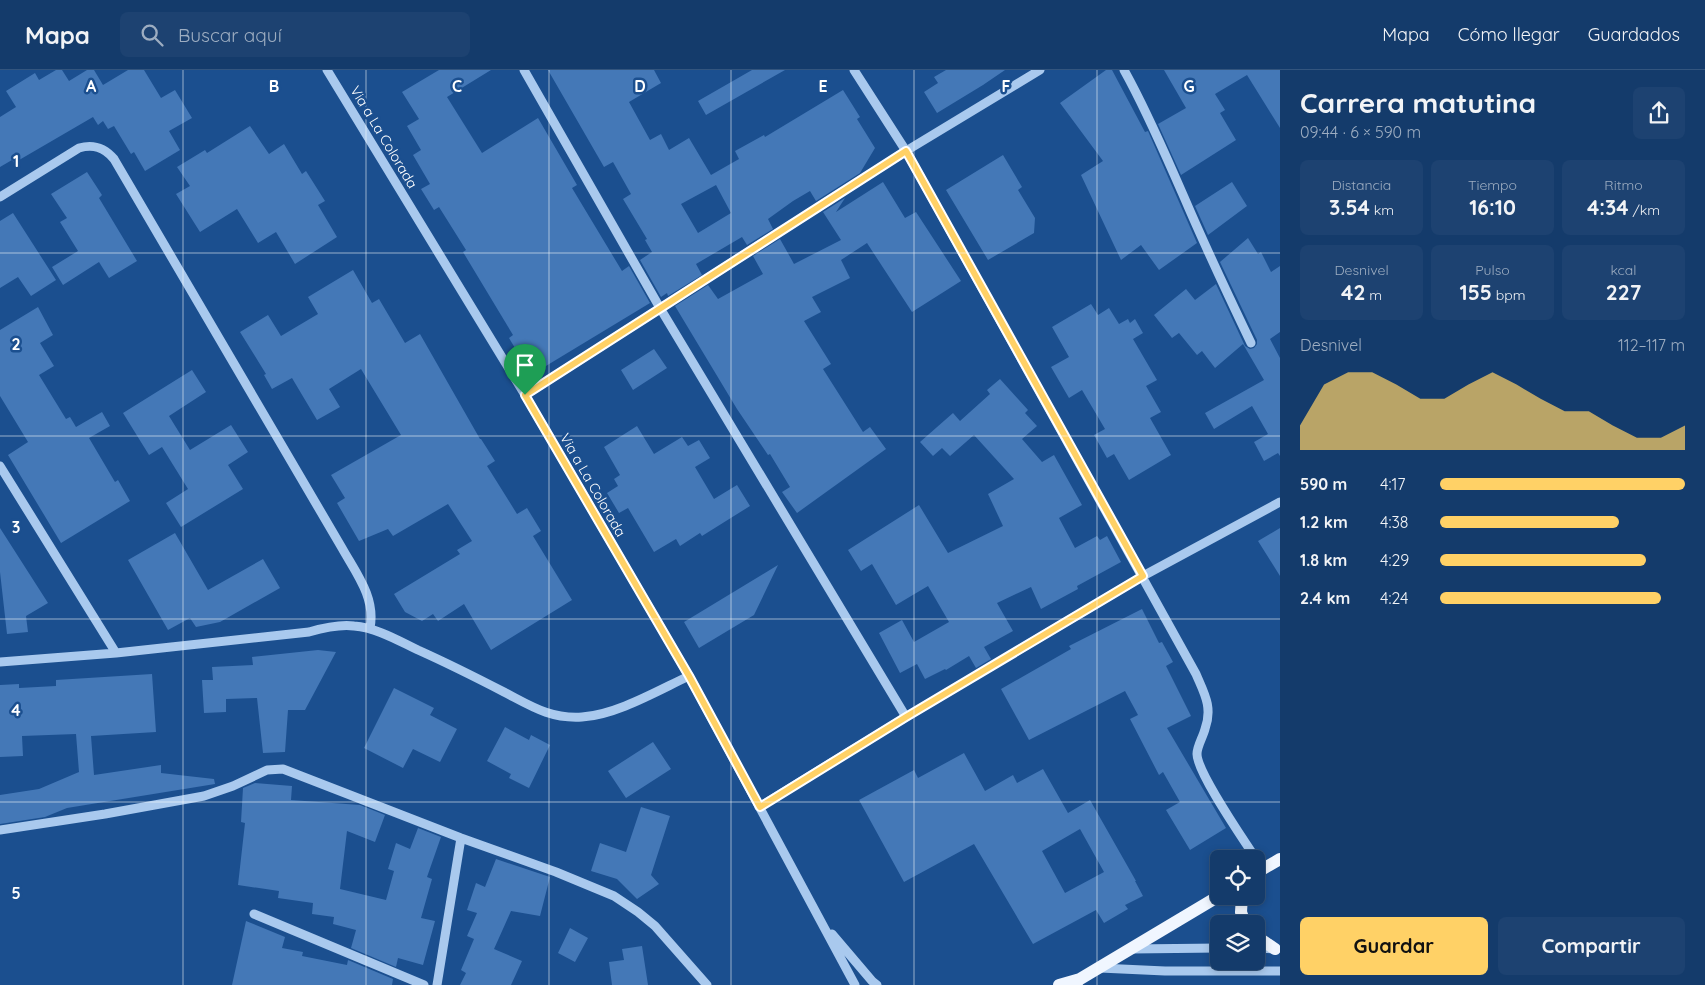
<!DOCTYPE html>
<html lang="es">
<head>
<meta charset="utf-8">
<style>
  :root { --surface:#143b6b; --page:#1d4271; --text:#f1f3f6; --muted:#9dadc1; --line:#33557e; --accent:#ffd166 }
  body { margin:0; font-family:Quicksand,sans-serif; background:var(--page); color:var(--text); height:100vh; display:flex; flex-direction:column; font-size:19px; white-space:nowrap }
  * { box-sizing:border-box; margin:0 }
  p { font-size:16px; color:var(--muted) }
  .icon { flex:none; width:28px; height:28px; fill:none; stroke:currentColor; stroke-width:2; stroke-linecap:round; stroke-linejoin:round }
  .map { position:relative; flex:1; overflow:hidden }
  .sheet { display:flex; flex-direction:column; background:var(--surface); width:425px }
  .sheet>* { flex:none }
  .buttons { position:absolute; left:1210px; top:780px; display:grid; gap:10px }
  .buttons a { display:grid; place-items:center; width:55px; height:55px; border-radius:8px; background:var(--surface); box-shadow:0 2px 8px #0003,0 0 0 1px var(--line); font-size:25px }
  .pin { position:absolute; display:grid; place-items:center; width:42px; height:42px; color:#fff; margin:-51px -21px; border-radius:50% 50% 50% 0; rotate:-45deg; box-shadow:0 0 5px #0007 }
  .pin .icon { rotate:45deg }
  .round { display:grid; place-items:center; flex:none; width:52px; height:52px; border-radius:8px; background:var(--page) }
  .summary { display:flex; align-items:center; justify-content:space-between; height:85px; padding:0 20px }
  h1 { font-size:28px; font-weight:800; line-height:38px }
  .stats { display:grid; grid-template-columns:repeat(3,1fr); gap:8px; height:85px; padding:5px 20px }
  .stats div { display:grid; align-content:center; border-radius:8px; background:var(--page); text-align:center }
  .stats b { font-size:21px; font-weight:800 }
  .stats small { font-size:14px; font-weight:400 }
  .stats p { font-size:14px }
  .chart { height:140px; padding:10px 20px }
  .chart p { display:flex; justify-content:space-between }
  .chart svg { width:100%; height:90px; margin-top:5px; fill:var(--accent); opacity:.7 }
  .button { display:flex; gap:10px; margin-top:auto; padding:10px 20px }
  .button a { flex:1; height:58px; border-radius:8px; background:var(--accent); color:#111; font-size:20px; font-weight:800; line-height:58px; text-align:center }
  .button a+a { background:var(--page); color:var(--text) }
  ul { padding:0 20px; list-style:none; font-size:16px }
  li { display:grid; grid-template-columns:80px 60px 1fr; align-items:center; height:38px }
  li i { height:12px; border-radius:6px; background:var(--accent) }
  header { display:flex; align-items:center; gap:30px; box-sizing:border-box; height:70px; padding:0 25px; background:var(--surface); border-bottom:1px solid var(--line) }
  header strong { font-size:24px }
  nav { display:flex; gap:28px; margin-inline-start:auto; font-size:18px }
  .search { width:350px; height:45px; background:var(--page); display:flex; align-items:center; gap:12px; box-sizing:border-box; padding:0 18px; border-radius:8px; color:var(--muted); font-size:19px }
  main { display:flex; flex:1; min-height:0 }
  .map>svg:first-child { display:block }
  .building { fill:#4478b7; fill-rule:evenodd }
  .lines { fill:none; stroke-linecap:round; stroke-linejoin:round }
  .minor { stroke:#a9c9ee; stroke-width:9 }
  .major { stroke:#f0f6ff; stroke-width:12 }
  .route-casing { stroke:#fff; stroke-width:10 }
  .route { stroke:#ffd166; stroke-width:6 }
  .grid { fill:none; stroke:#fff; stroke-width:1; stroke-opacity:0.55 }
  .labels { text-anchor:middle; stroke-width:5; stroke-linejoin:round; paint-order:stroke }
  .street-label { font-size:14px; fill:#fff; stroke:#1b4f8f }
  .grid-label { font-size:16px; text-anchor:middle; font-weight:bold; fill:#fff; stroke:#1b4f8f; stroke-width:5; stroke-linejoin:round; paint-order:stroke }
</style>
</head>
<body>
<header>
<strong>Mapa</strong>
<div class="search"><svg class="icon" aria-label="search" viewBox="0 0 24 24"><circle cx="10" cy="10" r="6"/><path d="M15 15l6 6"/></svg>Buscar aquí</div>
<nav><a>Mapa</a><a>Cómo llegar</a><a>Guardados</a></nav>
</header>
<main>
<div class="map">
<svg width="1280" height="915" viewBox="0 0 1280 915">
  <rect width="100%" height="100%" fill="#1b4f8f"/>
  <!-- building -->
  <path class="building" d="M 56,0 L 62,0 L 69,11 L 87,0 L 94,0 L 103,15 L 128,0 L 144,0 L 161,28 L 175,20 L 192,48 L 169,61 L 180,80 L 145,101 L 134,82 L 131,84 L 114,56 L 108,59 L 103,51 L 98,55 L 93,47 L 14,93 L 12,90 L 0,97 L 0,47 L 16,37 L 6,21 L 35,3 L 39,10 Z
    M 439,0 L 491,0 L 447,27 L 482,83 L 538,48 L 577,115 L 572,118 L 622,201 L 629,196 L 650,233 L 531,305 L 509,268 L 513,265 L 463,182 L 466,180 L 439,137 L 434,140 L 421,119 L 430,114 L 413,85 L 421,80 L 407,56 L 419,49 L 402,22 Z
    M 548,0 L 654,0 L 661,13 L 629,32 L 650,70 L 661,64 L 669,80 L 689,68 L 711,105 L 739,89 L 735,81 L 764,65 L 765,67 L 843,20 L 860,47 L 857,49 L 875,78 L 860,103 L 816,131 L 810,121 L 793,131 L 768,149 L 773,159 L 747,175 L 742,167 L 696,194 L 702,205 L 668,226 L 667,223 L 661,227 L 640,190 L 652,182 L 645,170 L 647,169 L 623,129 L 631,124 L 613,92 L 604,97 ZM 716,115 L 731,143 L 698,163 L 681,134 Z
    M 752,0 L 785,0 L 706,45 L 698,31 Z
    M 946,0 L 1005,0 L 983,15 L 937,43 L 924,22 L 938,13 L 934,7 Z
    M 1106,0 L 1112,0 L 1145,62 L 1148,61 L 1197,173 L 1159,200 L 1141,175 L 1121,190 L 1081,105 L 1103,91 L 1060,33 Z
    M 1164,0 L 1280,0 L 1280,58 L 1247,5 L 1215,24 L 1225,40 L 1220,43 L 1236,70 L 1181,105 L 1158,54 L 1186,38 Z
    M 250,56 L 269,84 L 284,74 L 302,104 L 306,101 L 325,131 L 318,135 L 337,167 L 295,194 L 276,162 L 258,173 L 237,139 L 200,162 L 176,124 L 190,116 L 177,97 L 205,80 L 207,83 Z
    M 1003,85 L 1022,117 L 1018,120 L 1035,148 L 1034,163 L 988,190 L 946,120 Z
    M 87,102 L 102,125 L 99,128 L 137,191 L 109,208 L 99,192 L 63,215 L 52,197 L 78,181 L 60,152 L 67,148 L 51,124 Z
    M 883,112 L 905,148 L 916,142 L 961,211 L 912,242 L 867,173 L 841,190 L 850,208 L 812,227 L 821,242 L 804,251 L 831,294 L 823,299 L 863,362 L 870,357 L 886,379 L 797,443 L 782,422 L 790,417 L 770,384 L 768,385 L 737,339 L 675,236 L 708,215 L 718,229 L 763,204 L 753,186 L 780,169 L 794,194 L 841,170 L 823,142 L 845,128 L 836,142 Z
    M 1232,112 L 1247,136 L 1208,165 L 1195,136 Z
    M 13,143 L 56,210 L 31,226 L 18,207 L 0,218 L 0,151 Z
    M 1248,168 L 1258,184 L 1261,182 L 1271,202 L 1280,196 L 1280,262 L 1270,269 L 1280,288 L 1280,386 L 1278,383 L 1264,391 L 1254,372 L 1268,364 L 1252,336 L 1214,359 L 1205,343 L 1264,310 L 1243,274 L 1215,298 L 1202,281 L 1197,285 L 1179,263 L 1172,268 L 1154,245 L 1186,219 L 1195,230 L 1216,214 L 1245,276 L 1250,279 L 1254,278 L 1257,274 L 1257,270 L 1220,192 Z
    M 353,200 L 372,233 L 379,229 L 405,273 L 420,264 L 480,369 L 481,369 L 495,391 L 487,396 L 517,444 L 527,438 L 541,461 L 533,466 L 572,530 L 491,580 L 464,534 L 438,551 L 433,544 L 422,551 L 405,542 L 394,524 L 460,484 L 457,480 L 472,471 L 448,434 L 393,466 L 388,459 L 359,471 L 337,433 L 345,428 L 331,405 L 401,365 L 361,299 L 329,319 L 340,337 L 317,350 L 292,308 L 272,319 L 264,305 L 266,304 L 240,262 L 268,245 L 281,266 L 318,244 L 308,227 Z
    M 1091,234 L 1098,245 L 1109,238 L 1119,254 L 1128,249 L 1130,253 L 1135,249 L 1143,263 L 1133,269 L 1157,310 L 1146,316 L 1161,342 L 1150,348 L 1171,385 L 1129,410 L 1114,384 L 1107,388 L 1094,365 L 1105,359 L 1082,320 L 1069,328 L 1051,297 L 1069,287 L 1052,257 Z
    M 38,237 L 53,265 L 40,273 L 54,296 L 39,305 L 66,349 L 70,347 L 76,357 L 102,342 L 110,356 L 89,368 L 115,412 L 118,410 L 130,431 L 61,473 L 8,385 L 28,372 L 0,326 L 0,260 Z
    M 654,279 L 667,298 L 633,320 L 621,300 Z
    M 192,300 L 206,322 L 169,346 L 190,380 L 231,355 L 248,382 L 228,395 L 243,419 L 181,457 L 166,433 L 188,419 L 162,377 L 149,385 L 123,343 Z
    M 1000,309 L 1028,340 L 1025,343 L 1037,356 L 1022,369 L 1042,392 L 1054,385 L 1082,435 L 1059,448 L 1075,478 L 1097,466 L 1100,470 L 1107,466 L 1121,492 L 1077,516 L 1078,519 L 1041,539 L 1031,517 L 997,533 L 1013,561 L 984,577 L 991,589 L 976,598 L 969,586 L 946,600 L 945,599 L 925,609 L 917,594 L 900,603 L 879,563 L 902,550 L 914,572 L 949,552 L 928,516 L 896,535 L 872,494 L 861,501 L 848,480 L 919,435 L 948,483 L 1003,456 L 988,424 L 1014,409 L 974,365 L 950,386 L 942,378 L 933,386 L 920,372 L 953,343 L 960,351 L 990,324 L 987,320 Z
    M 637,356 L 654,384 L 682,367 L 688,376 L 699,370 L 710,388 L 695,397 L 714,429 L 737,415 L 750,436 L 702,466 L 700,463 L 680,476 L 676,469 L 654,482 L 628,438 L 619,443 L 607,423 L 618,416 L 614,409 L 620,405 L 604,377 Z
    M 0,458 L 48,533 L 26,546 L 28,562 L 7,564 L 0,502 Z
    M 1280,458 L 1280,506 L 1258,471 Z
    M 175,463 L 208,520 L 263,489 L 280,518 L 220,552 L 196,557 L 190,548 L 168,560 L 128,490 Z
    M 778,495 L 754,545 L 699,578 L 684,552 Z
    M 1142,539 L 1159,573 L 1162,572 L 1173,592 L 1166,596 L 1191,646 L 1167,658 L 1226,758 L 1190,780 L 1166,740 L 1180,732 L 1163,702 L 1159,705 L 1130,649 L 1138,645 L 1125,621 L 1029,670 L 1001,619 L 1071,579 L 1069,576 Z
    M 318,580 L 336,582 L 305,640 L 288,640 L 285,682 L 263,683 L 257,628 L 226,629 L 226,642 L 204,643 L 202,610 L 213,610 L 212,597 L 253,595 L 252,587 Z
    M 152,604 L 156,662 L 91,666 L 94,705 L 161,695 L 161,703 L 214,709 L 215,714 L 67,738 L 45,747 L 0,754 L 0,725 L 39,719 L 79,702 L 76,664 L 22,666 L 23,686 L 0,687 L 0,615 L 19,614 L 19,618 L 56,616 L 56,610 Z
    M 394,618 L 434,638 L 430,645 L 457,659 L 440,692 L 413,679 L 403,698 L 364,678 Z
    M 505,657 L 529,670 L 531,665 L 550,675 L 529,718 L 509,708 L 511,704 L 487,691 Z
    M 653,672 L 671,699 L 626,728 L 608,701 Z
    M 964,683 L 985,721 L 1013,705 L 1017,713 L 1043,699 L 1068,743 L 1090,730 L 1136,811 L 1135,811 L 1143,826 L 1125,835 L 1128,839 L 1104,853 L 1096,840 L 1033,874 L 974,774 L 904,812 L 859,730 L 914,700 L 918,708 ZM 1080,759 L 1104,802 L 1065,823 L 1042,781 Z
    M 255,713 L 292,716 L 291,730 L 360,735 L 385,745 L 375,772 L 347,761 L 340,819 L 386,830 L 394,801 L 388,799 L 396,773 L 410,779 L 418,758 L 441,767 L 427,807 L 432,809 L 421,848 L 435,851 L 423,895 L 398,888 L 396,897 L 351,878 L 356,860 L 333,854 L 334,847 L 312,844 L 313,833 L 278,828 L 279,821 L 238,815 L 245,753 L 241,752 L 243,718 Z
    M 641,737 L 670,746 L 651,805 L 659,814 L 637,829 L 617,809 L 591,801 L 600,773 L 626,782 Z
    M 496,789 L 550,807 L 540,846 L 511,841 L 494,879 L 522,891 L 511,915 L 460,915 L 466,903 L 461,900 L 474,869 L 467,866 L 477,843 L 467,840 L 476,813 L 485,817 Z
    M 246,851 L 285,867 L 282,878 L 303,882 L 302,886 L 347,895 L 348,890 L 393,909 L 392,915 L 232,915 Z
    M 570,858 L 588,868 L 575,892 L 558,883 Z
    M 642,876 L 648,915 L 612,915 L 609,892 L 624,890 L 622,879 Z"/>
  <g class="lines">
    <!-- minor -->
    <path class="minor" d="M 327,0 L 525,325 L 689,606 L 855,915
      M 524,0 L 660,238 L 906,647
      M 854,0 L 906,81 L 1196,604 C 1204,623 1213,637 1205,659 C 1203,667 1197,676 1197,684 C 1197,703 1244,770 1256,789
      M 1124,0 C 1147,41 1165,84 1184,127 C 1205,176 1228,225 1251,273
      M 0,127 L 79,78 C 93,74 104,77 114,89 L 342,478 C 356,503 376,528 370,558
      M 525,325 L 906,81 L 1040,0
      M 0,396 L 116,583
      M 0,592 L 116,583 L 309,562 C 323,558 339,554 354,556 C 377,558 397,570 418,580 C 447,593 475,607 504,622 C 531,636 550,649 582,647 C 616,645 657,621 689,606
      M 759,737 L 906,647 L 1143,506 L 1280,432
      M 0,760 L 105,744 L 204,726 L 233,716 L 267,700 L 283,699 L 461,768 L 556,802 L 614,826 L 638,842 L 655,856 L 707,915
      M 254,844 L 424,915
      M 832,864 L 872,911 L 877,915
      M 1256,878 L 1275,879
      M 1132,879 L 1219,878
      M 1100,898 L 1165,901 L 1280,901
      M 437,915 L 461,768"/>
    <!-- major -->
    <path class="major" d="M 1256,803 L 1280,789
      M 1242,826 L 1241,842 L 1245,854
      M 1256,866 L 1275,879
      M 1059,915 L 1080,909
      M 1074,915 L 1080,909 L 1219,826"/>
  </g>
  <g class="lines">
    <defs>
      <path id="route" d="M 906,81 L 1143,506 L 906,647 L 760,737 L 689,606 L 525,325 Z"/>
    </defs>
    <!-- route casing -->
    <use href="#route" class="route-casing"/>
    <!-- route -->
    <use href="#route" class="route"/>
  </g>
  <!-- grid -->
  <path class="grid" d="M 183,0 L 183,915M 366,0 L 366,915M 549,0 L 549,915M 731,0 L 731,915M 914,0 L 914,915M 1097,0 L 1097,915M 0,183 L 1280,183M 0,366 L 1280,366M 0,549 L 1280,549M 0,732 L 1280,732"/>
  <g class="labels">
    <!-- street labels -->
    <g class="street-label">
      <text transform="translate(384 67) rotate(59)" y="5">Via a La Colorada</text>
      <text transform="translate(593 415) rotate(60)" y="5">Via a La Colorada</text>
    </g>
  </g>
  <g class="grid-label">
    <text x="91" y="22">A</text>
    <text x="274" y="22">B</text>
    <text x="457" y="22">C</text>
    <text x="640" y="22">D</text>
    <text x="823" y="22">E</text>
    <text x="1006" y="22">F</text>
    <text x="1189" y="22">G</text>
    <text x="16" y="97">1</text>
    <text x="16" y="280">2</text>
    <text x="16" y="463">3</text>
    <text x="16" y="646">4</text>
    <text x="16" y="829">5</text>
  </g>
</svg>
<div class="buttons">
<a><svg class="icon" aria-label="locate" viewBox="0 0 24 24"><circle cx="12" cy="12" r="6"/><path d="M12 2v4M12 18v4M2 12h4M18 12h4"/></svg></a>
<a><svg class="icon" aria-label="layers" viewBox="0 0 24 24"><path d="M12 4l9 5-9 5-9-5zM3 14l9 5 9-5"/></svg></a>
</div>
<div class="pin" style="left:525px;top:325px;background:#1e9e55"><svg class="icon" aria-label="arrive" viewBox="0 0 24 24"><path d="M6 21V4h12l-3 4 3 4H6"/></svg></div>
</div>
<section class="sheet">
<div class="summary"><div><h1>Carrera matutina</h1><p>09:44 · 6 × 590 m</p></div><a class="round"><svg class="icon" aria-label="share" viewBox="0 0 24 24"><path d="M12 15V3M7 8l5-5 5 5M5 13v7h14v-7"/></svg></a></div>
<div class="stats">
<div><p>Distancia</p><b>3.54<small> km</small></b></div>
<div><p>Tiempo</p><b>16:10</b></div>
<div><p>Ritmo</p><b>4:34<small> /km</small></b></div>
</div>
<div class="stats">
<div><p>Desnivel</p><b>42<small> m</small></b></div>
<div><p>Pulso</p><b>155<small> bpm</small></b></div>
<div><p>kcal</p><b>227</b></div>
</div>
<div class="chart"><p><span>Desnivel</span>112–117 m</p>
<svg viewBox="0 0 160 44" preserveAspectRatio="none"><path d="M0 44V32L10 12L20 6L30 6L40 12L50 19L60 19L70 12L80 6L90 12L100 19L110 25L120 25L130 32L140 38L150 38L160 32V44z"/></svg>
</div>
<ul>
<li><b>590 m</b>4:17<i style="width:100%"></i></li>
<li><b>1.2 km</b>4:38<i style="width:73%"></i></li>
<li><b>1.8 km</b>4:29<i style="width:84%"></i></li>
<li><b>2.4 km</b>4:24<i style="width:90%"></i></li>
</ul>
<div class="button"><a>Guardar</a><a>Compartir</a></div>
</section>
</main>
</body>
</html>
